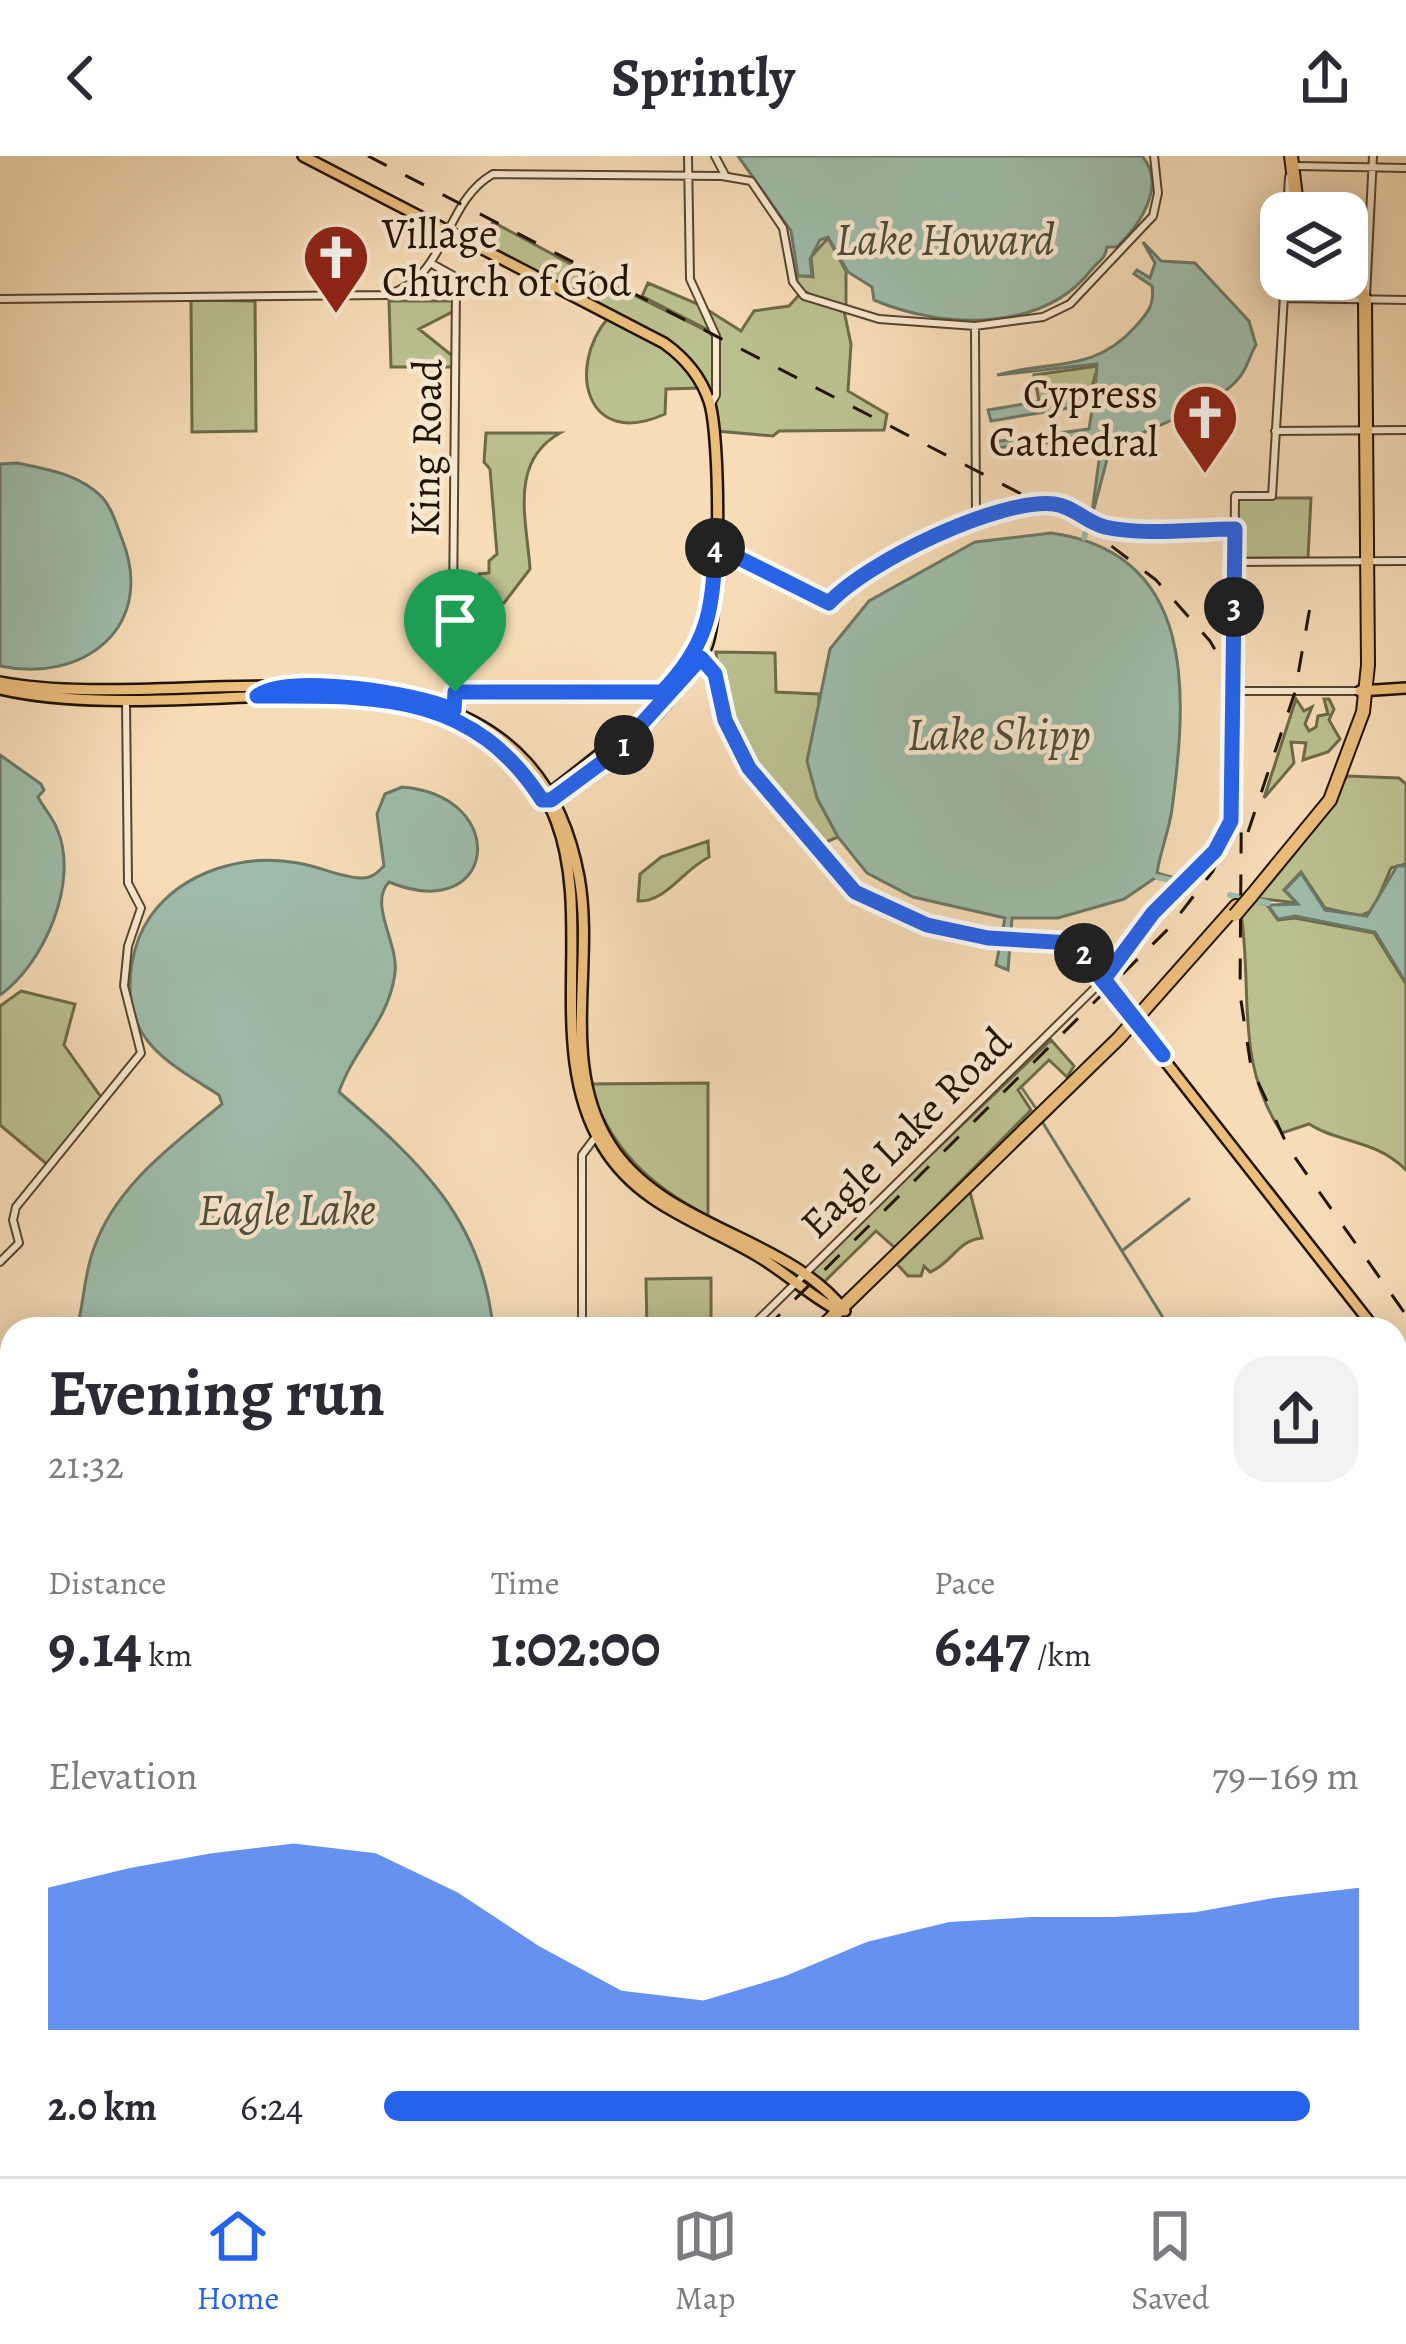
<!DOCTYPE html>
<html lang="en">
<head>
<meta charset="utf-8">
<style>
  :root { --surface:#fff; --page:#f2f2f3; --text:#2b2b33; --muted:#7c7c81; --line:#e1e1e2; --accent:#2563eb }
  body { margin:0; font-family:Alegreya,serif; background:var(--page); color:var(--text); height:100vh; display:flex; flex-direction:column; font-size:45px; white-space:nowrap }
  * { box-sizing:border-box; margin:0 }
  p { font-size:39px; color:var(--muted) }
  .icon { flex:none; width:66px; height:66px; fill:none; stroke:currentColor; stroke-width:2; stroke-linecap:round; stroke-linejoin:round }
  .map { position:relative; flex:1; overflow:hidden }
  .sheet { position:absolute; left:0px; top:1161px; width:1407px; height:861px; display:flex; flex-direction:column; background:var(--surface); border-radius:36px 36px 0 0; box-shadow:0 6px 30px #0003 }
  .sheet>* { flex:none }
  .fabs { position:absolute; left:1260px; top:36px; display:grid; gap:24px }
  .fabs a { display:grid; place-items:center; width:108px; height:108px; border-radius:24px; background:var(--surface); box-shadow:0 6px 30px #0003; font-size:60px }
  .pin { position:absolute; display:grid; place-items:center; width:102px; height:102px; color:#fff; margin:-123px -51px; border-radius:50% 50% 50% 0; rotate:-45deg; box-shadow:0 0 12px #0007 }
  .pin .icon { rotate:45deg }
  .km { position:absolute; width:60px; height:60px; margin:-30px; border-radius:50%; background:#222; color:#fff; font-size:33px; line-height:60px; text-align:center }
  .round { display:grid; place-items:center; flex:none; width:126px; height:126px; border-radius:36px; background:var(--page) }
  .head { display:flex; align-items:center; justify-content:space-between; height:204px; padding:0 48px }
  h1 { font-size:66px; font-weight:600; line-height:90px }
  .metrics { display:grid; grid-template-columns:repeat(3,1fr); gap:18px; height:204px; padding:12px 48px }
  .metrics div { display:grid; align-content:center }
  .metrics b { font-size:60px; font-weight:600 }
  .metrics small { font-size:33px; font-weight:400 }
  .metrics p { font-size:33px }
  .chart { height:336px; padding:24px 48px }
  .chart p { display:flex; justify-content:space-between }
  .chart svg { width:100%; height:216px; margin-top:12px; fill:var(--accent); opacity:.7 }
  ul { padding:0 48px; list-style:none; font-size:39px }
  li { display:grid; grid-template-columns:192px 144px 1fr; align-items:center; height:90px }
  li i { height:30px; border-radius:15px; background:var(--accent) }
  header { display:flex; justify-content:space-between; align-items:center; height:156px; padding:0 48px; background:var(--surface); font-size:54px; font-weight:600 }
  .tabs { display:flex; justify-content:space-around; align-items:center; height:168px; border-top:3px solid var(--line); background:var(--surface); font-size:33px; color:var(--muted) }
  .tabs a { display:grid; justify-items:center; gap:6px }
  .tabs .on { color:var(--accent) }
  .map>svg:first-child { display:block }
  .green { fill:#bbc08f; stroke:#6e6a48; stroke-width:3 }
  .water { fill:#9ebca9; stroke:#6c7866; stroke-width:3 }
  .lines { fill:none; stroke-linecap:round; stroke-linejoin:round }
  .stream { stroke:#6c7866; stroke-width:3 }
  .canal { stroke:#9ebca9; stroke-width:6 }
  .minor-casing { stroke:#56452e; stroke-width:10 }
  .major-casing { stroke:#211301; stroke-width:14 }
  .highway-casing { stroke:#211301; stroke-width:16 }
  .minor { stroke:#f9e8d0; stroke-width:6 }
  .major { stroke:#ebbe7c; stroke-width:9 }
  .highway { stroke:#ebbe7c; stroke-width:12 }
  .rail { stroke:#211301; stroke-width:3; stroke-dasharray:21 21; stroke-linecap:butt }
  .highway-bridge-casing { stroke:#211301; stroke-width:16; stroke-linecap:butt }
  .highway-bridge { stroke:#ebbe7c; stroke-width:12 }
  .route-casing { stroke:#fff; stroke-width:24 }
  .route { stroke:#2563eb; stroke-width:15 }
  .labels { text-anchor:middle; stroke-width:9; stroke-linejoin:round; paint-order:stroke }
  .poi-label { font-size:42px; fill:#211301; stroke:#f9e8d0; text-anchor:start }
  .street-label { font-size:42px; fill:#211301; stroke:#f9e8d0 }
  .water-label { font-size:45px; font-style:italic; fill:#4d4e3c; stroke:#f9e8d0 }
</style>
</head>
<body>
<header><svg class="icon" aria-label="back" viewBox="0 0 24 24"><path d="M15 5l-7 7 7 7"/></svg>Sprintly<svg class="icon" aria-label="share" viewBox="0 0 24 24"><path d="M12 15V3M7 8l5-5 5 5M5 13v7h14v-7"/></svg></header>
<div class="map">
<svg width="1406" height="2020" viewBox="0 0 1406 2020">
  <rect width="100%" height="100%" fill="#f6dcb7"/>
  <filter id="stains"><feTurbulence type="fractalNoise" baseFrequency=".00167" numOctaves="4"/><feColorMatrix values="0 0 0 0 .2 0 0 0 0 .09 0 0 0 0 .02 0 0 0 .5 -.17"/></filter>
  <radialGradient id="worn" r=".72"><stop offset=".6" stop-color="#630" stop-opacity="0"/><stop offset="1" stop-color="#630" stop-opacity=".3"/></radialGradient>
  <!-- green -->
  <path class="green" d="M 493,66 L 580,113 L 583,143 L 480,91 Z
    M 828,82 L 846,115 L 846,150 L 824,146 L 797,131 L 797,119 L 813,121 L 811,101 Z
    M 583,114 L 715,179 L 713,244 L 673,192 L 585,144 Z
    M 648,127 L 700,149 L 741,175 L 754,155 L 789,150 L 799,139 L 844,155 L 851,188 L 848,235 L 887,258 L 884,274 L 779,275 L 773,280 L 717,275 L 712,248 L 718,179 L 642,140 Z
    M 191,144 L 255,145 L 256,275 L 192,276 Z
    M 389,145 L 454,145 L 454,155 L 419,173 L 455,202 L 454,211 L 391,211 Z
    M 608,162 L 671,194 L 702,232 L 666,233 L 665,258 C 586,294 566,212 608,162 Z
    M 1098,210 L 1090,237 L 1039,245 L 1034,219 Z
    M 486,277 L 560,277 C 508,306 527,365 530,413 L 504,447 L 475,441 L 479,418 L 489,417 L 489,405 L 497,398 L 490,313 L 484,306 Z
    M 1238,342 L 1311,342 L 1308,402 L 1238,402 Z
    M 716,496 L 775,497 L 776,536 L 819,538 L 817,642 L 838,681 L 817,690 C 767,630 718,578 716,496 Z
    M 1296,543 L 1304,555 L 1312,551 L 1305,568 L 1309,575 L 1316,571 L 1318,560 L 1328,558 L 1324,543 L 1329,543 L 1334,553 L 1329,564 L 1340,583 L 1328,596 L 1303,604 L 1306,587 L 1291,586 L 1294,607 L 1264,642 Z
    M 1347,620 L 1399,622 L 1406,628 L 1406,708 L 1391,712 L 1373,754 L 1360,760 L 1325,752 L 1301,716 L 1284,734 L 1297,747 L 1254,742 L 1324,660 Z
    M 708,685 L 709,701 C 683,714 665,747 638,745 L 640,718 L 661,701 Z
    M 1253,744 L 1267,749 L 1278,764 L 1295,762 L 1374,777 L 1406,828 L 1406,1014 C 1375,983 1338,987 1309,968 L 1282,977 C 1234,906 1253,835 1241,758 Z
    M 21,835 L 75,848 L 64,889 L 103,944 L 49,1010 L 0,969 L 0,850 Z
    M 1051,884 L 1074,910 L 1067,921 L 1049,904 L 1018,934 L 1031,954 L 895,1092 L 876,1075 L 821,1129 L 805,1119 Z
    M 708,927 L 708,1060 C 649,1029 610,993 589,928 Z
    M 970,1036 L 982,1082 C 958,1084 951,1108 930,1116 L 924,1110 L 921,1120 L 908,1120 L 897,1108 Z
    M 711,1122 L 711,1173 L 647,1173 L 646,1123 Z"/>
  <!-- water -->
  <path class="water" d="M 738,0 L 1142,0 C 1167,29 1140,69 1117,91 L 1107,91 C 1105,104 1099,104 1092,113 C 1043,177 942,173 874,144 L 872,131 L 848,116 L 828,81 L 820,84 L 810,103 L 812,120 L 798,120 L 791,75 Z
    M 1143,86 L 1161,105 L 1195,107 L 1249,165 L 1256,189 C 1249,200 1247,214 1238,223 C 1215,251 1146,273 1110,292 L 1091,364 L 1100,297 L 1094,282 L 995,292 L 993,286 L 1089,273 L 1093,248 L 991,265 L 988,254 L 1095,236 L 1097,208 L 997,219 C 1051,204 1094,217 1135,171 C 1147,158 1155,149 1152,130 L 1134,118 L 1137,114 L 1150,122 L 1155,107 Z
    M 17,307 C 47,313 79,318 102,341 C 112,352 117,370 122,383 C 157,471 83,528 0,510 L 0,308 Z
    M 1051,377 C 1198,397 1187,540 1172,653 C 1169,675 1160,696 1157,717 L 1185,725 L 1155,722 L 1124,743 L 1058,762 L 1012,762 L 1008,814 L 996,809 L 1005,762 L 913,741 L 867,717 L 838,681 L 817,642 L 807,605 L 830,493 L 869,445 L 975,386 Z
    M 0,599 L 41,628 L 44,634 L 38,641 C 44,653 53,661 57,673 C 80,725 44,808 0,839 Z
    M 402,631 C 512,640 497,770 389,726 C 368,748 399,788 395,817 C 389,865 354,892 339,936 C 418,1004 483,1063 493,1173 L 77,1173 C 84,1146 84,1118 94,1092 C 116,1029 173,989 222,948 L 219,939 C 188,919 144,897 134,858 C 125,827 132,787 150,761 C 182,715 245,697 298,707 C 318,710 340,721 360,722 C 371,723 377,717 384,710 L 377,658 L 385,638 Z
    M 1397,710 L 1406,710 L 1406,827 L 1375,776 L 1295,760 L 1278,763 L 1268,749 L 1298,748 L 1285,734 L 1301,717 L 1325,754 L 1367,760 Z
    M 12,1264 L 12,1542 L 0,1538 L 0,1280 Z
    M 0,1663 L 12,1669 L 12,1842 L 1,1859 L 0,1887 Z
    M 490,2010 L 802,2010 L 805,2020 L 498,2020 Z"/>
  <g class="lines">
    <!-- stream -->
    <path class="stream" d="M 1022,932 L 1035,951
      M 1043,967 L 1170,1173
      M 1123,1094 L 1189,1043"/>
    <!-- canal -->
    <path class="canal" d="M 1084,382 L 1090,362
      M 1157,721 L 1183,727
      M 1230,739 L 1268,747"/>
    <defs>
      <path id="minor" d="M 688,0 L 690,123 L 716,180 L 716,239 L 711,248
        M 715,0 L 725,19
        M 1296,10 L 1406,12
        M 1287,57 L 1289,21
        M 1347,77 L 1369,77
        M 432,108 L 452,119 L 456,130 L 452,559
        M 1366,140 L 1373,0
        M 1283,142 L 1406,144
        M 0,143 L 386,139 C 449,122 442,47 493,18 L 722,20 L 751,25 L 783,72 L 793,126 L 804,140 L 879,163 L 975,170 L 1043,161 L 1070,148 L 1153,60 L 1158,37 L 1154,0
        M 1318,143 L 1319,123
        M 975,170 L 976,364
        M 1275,275 L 1406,274
        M 717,391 L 829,447
        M 1235,406 L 1406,405
        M 829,447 C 868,405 997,343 1054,348 C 1073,350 1087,367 1105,371 C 1145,380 1194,373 1235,373
        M 699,500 L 715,518 L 725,564 L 749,612 L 855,736 L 935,771 L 988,782 L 1072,787 L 1133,864
        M 1234,535 L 1360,535
        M 455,536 L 662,536
        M 1108,826 L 1137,860
        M 0,1106 L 19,1087 L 13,1064 L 16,1051 L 141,897 L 124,830 L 128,790 L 141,752 L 128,727 L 126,545
        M 582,1173 L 582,999 L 597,979
        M 749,1173 L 1104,823 C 1124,802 1136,777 1155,755 C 1184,722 1227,700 1232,652 L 1235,340 L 1272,340 L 1285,123
        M 0,1548 L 12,1552"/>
      <path id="major" d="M 303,0 L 664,187 C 685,202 701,221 709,245 C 721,279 721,461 706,492 C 681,543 599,622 548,644
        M 0,526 C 192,563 527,441 579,721 C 595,809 559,907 610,988 C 662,1072 788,1080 845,1155
        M 0,533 C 90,554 206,540 300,540 C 346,539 391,537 435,554 C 661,643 517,852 603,991 C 639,1050 700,1066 756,1099 C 785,1116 810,1140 839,1155
        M 1360,535 L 1406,532
        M 546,640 C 601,596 675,547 705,479
        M 1133,864 L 1375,1173
        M 1395,1199 L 1406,1213
        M 1395,1839 L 1406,1839"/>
      <path id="highway" d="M 1291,0 L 1298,57
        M 1252,739 L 1330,644 L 1363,556 L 1368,509 L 1365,144 L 1347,108
        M 820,1173 L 1119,882 L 1236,750
        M 0,1957 L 12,1945"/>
    </defs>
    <!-- minor casing -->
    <use href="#minor" class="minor-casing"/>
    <!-- major casing -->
    <use href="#major" class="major-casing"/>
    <!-- highway casing -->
    <use href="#highway" class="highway-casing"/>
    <!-- minor -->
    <use href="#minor" class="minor"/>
    <!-- major -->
    <use href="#major" class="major"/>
    <!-- highway -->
    <use href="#highway" class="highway"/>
    <!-- rail -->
    <path class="rail" d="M 368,0 L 1089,373 L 1156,424 L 1210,485 L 1232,523 L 1242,566 L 1240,838 L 1251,911 L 1289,993 L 1406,1159
      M 1248,676 L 1295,536 L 1310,451
      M 765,1173 L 1169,772 L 1213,715 L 1236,659
      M 0,1931 L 12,1919"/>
    <defs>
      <path id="highway-bridge" d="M 1235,759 L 1252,739"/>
    </defs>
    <!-- highway-bridge casing -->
    <use href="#highway-bridge" class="highway-bridge-casing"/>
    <!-- highway-bridge -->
    <use href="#highway-bridge" class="highway-bridge"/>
  </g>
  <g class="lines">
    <defs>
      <path id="route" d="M 455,536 L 454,554 C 416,537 289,517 257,540 C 374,540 471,534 542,644 L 551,644 L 616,596 L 701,502 L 715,518 L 725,564 L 749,612 L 855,736 L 927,769 L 988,782 L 1072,787 L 1163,899 L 1104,823 L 1153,757 L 1215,695 L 1231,665 L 1235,373 C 1194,373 1145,380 1105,371 C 1087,367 1073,350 1054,348 C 998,342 867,406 829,447 L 715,390 C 714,453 707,490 662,536 L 455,536"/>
    </defs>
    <!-- route casing -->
    <use href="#route" class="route-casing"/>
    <!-- route -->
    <use href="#route" class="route"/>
  </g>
  <!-- icons -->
  <defs>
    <symbol id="church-pin" viewBox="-11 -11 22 30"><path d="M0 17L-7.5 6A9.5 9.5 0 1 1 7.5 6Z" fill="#8f2418" stroke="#f9e8d0"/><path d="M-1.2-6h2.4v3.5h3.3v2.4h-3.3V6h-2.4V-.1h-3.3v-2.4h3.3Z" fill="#fff"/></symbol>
  </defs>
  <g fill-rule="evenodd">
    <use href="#church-pin" x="298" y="63" width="76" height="104"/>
    <use href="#church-pin" x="1167" y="223" width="76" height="104"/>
  </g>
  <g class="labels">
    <!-- poi labels -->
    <g class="poi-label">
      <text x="382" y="92">Village<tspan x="382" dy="48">Church of God</tspan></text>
      <text x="1158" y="252" text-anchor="end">Cypress<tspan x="1158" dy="48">Cathedral</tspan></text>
    </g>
    <!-- street labels -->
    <g class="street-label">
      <text transform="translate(425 292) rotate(-89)" y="15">King Road</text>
      <text transform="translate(905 976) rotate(-45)" y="15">Eagle Lake Road</text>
    </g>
    <!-- water labels -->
    <g class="water-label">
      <text x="945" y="98">Lake Howard</text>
      <text x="999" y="593">Lake Shipp</text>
      <text x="287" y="1068">Eagle Lake</text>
    </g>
  </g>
  <rect width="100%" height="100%" filter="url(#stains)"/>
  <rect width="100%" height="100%" fill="url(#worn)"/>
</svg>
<div class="fabs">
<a><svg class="icon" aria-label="layers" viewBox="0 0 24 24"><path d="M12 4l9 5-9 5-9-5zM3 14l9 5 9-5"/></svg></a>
</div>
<div class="pin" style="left:455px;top:536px;background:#1e9e55"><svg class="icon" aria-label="arrive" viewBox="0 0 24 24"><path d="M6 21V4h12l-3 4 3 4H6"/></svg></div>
<b class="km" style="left:624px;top:589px">1</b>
<b class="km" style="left:1084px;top:797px">2</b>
<b class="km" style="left:1234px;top:451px">3</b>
<b class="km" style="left:715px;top:392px">4</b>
<section class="sheet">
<div class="head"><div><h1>Evening run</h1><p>21:32</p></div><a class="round"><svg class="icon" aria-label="share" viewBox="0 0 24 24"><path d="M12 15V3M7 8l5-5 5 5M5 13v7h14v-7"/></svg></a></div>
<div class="metrics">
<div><p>Distance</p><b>9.14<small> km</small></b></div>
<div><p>Time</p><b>1:02:00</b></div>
<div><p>Pace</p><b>6:47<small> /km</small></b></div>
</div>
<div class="chart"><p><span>Elevation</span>79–169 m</p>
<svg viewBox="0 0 160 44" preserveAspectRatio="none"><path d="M0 44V15L10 11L20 8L30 6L40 8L50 16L60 27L70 36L80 38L90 33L100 26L110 22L120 21L130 21L140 20L150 17L160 15V44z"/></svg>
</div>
<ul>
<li><b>2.0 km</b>6:24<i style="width:95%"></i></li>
</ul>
</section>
</div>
<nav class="tabs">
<a class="on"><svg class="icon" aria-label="home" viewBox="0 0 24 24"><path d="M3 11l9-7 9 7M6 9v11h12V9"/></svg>Home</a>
<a><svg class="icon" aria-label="map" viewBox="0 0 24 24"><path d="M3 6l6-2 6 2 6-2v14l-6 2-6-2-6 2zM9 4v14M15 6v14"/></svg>Map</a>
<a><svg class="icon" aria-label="saved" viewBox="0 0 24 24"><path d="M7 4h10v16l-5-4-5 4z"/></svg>Saved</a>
</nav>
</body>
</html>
